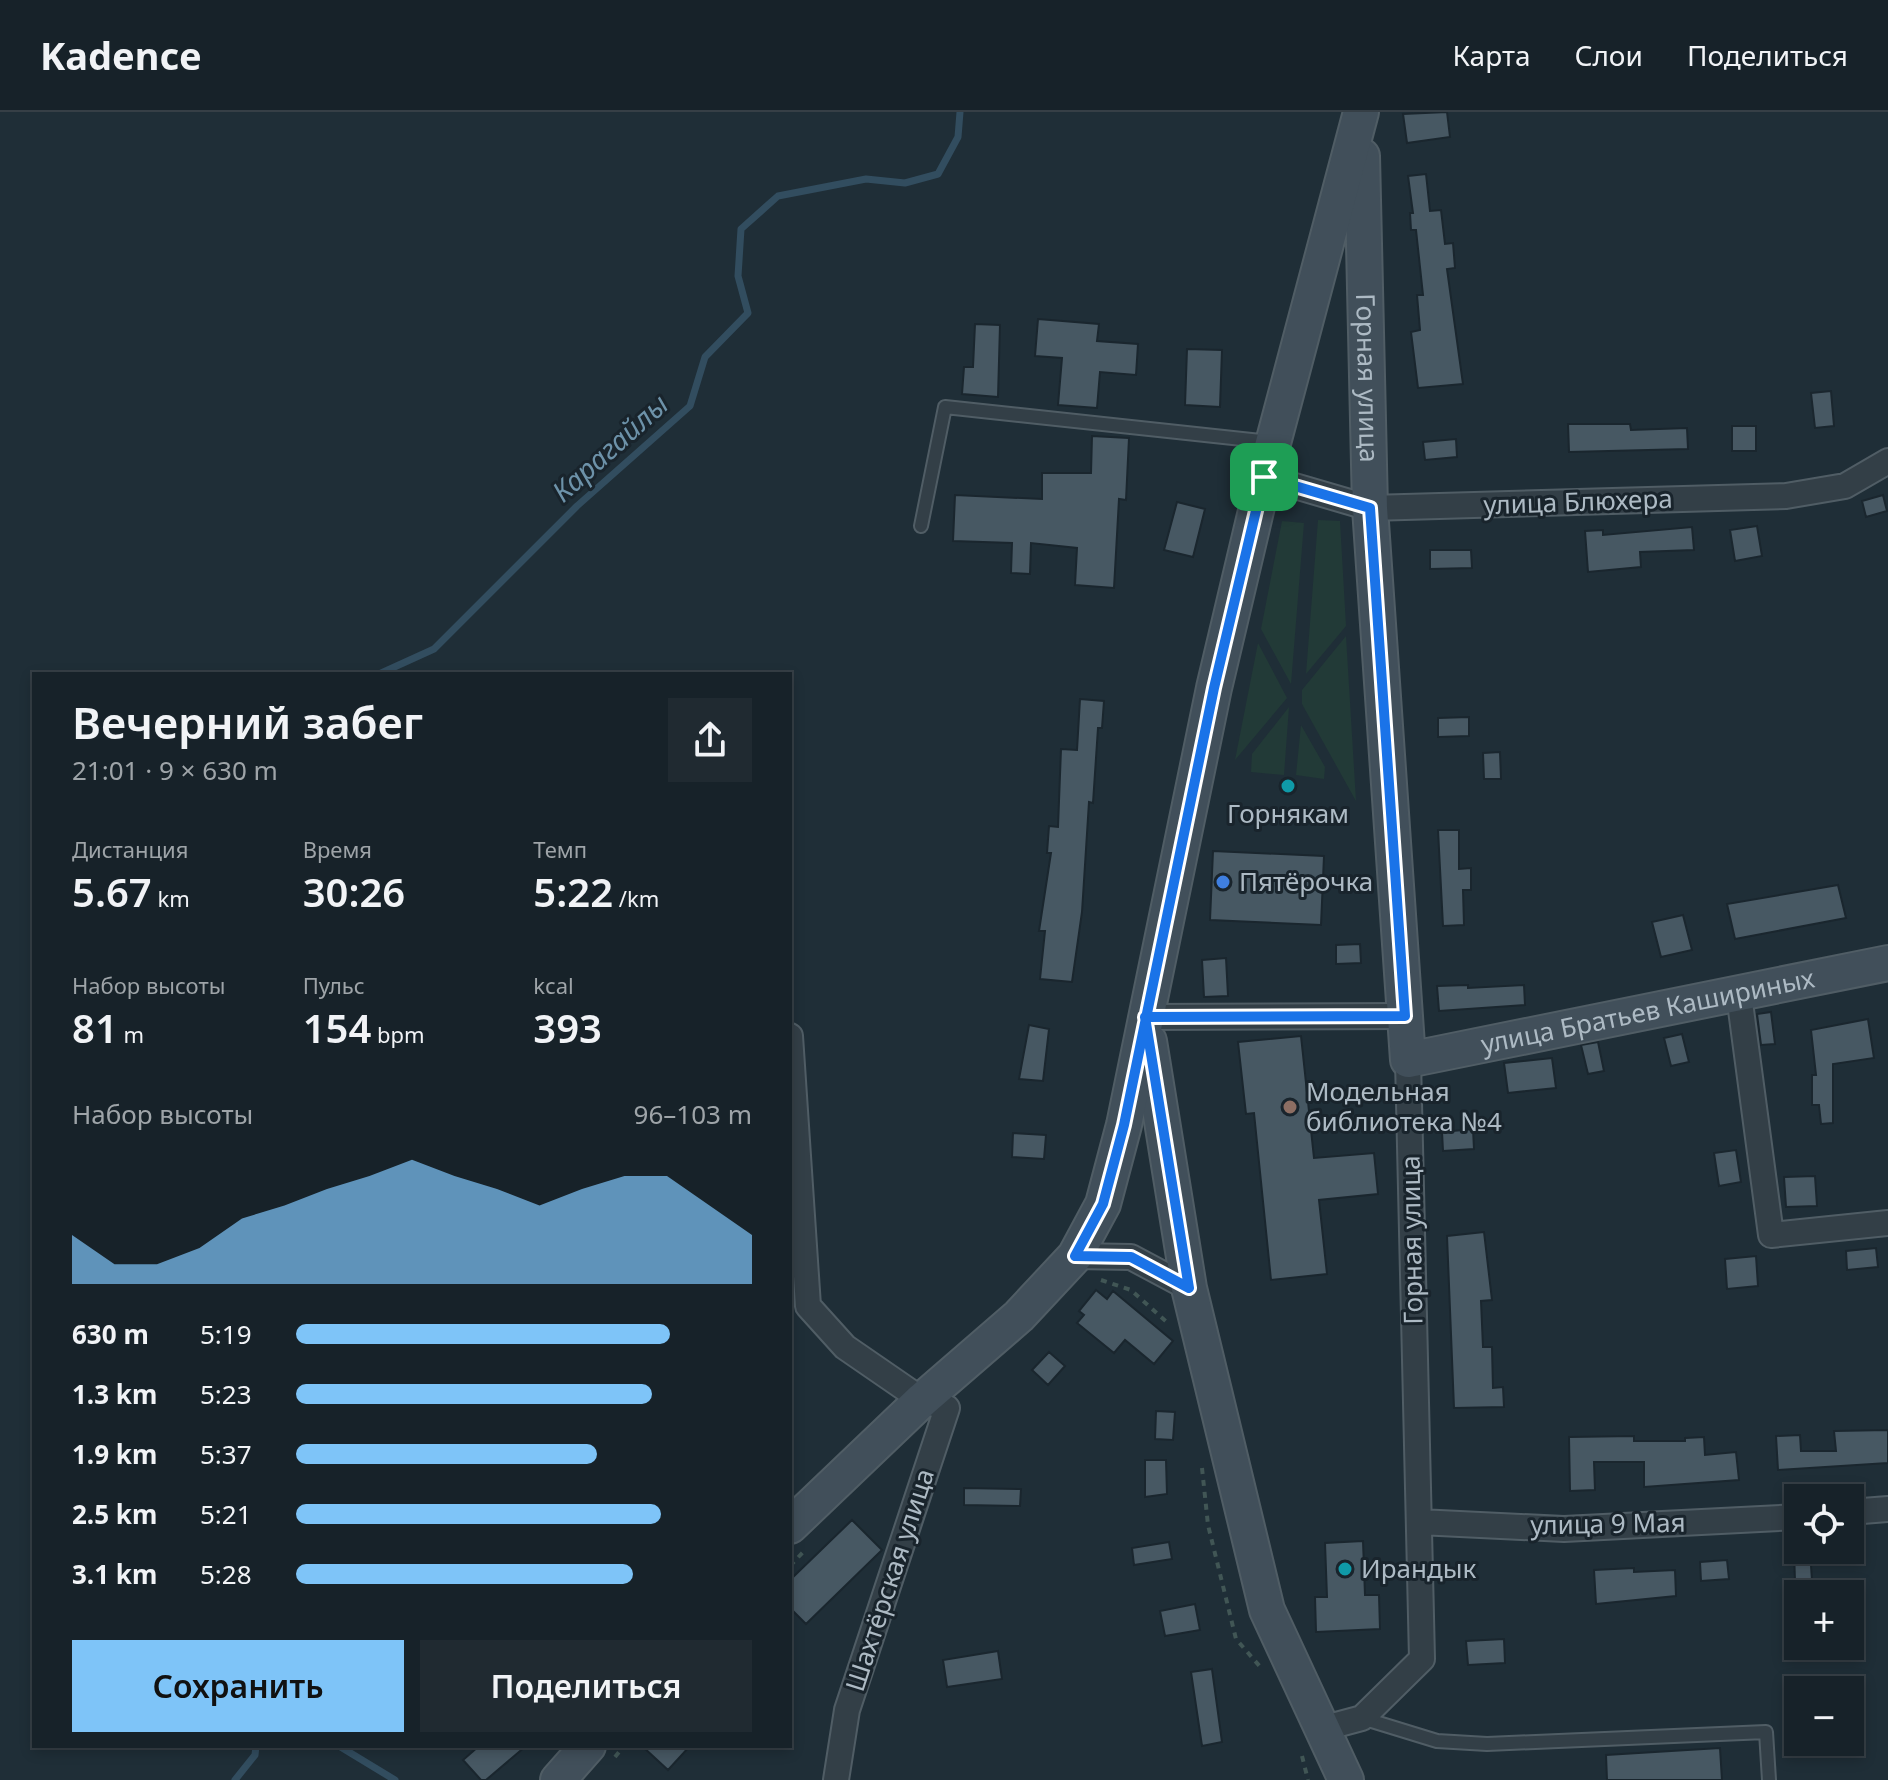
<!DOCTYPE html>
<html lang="ru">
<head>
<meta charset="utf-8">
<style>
  :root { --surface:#172229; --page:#202a31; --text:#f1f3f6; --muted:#9ea4a8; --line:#363f46; --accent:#7ec4f8 }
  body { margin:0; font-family:"Noto Sans",sans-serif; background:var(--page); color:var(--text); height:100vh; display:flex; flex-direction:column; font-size:30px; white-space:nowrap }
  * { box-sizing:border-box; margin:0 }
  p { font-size:26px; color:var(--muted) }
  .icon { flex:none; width:44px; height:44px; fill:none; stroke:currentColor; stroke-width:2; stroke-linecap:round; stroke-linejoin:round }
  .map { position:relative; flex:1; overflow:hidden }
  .details { position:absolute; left:32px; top:560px; width:760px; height:1076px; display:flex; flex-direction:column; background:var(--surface); border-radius:0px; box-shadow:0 4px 12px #0003,0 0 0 2px var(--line) }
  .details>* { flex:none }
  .fabs { position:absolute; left:1784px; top:1372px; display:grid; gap:16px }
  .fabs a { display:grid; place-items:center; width:80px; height:80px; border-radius:0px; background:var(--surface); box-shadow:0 4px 12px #0003,0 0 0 2px var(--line); font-size:40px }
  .pin { position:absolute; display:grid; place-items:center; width:68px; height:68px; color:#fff; margin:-34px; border-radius:16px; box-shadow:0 4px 12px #0006 }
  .round { display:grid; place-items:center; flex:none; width:84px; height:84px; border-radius:0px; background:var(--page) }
  .summary { display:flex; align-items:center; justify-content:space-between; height:136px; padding:0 40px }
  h1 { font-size:44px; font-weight:600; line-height:60px }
  .stats { display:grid; grid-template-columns:repeat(3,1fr); gap:12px; height:136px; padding:8px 40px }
  .stats div { display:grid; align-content:center }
  .stats b { font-size:40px; font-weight:600 }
  .stats small { font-size:22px; font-weight:400 }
  .stats p { font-size:22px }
  .chart { height:224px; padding:16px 40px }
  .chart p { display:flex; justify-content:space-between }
  .chart svg { width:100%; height:144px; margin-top:8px; fill:var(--accent); opacity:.7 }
  .button { display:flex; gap:16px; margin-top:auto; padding:16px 40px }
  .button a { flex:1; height:92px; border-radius:0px; background:var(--accent); color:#111; font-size:32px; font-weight:600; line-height:92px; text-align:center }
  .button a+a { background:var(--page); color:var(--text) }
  ul { padding:0 40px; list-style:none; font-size:26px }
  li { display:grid; grid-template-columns:128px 96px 1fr; align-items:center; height:60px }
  li i { height:20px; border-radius:10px; background:var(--accent) }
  header { display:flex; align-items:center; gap:48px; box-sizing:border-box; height:112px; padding:0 40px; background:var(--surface); border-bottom:2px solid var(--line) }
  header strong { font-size:38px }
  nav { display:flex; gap:44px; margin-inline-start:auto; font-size:28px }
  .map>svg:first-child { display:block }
  .green { fill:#223a37 }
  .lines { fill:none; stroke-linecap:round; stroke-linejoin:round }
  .stream { stroke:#324d5f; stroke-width:7 }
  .building { fill:#475863; stroke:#1a262e; stroke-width:2 }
  .lane-casing { stroke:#505d65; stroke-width:16 }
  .street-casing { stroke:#505d65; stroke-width:28 }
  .secondary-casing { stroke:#505d65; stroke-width:38 }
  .path { stroke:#415655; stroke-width:4; stroke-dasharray:6 6; stroke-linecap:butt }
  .lane { stroke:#333f47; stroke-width:12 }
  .street { stroke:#333f47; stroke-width:24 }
  .secondary { stroke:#414f5a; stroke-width:34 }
  .route-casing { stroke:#fff; stroke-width:16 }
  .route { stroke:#1a73e8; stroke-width:10 }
  .culture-dot { fill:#0f9aa8; stroke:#19242c; stroke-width:3 }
  .shop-dot { fill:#3f7fe0; stroke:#19242c; stroke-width:3 }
  .education-dot { fill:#8d6e63; stroke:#19242c; stroke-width:3 }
  .labels { text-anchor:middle; stroke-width:6; stroke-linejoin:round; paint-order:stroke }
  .street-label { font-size:26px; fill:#adbac4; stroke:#19242c }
  .poi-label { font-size:26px; fill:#adbac4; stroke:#19242c; text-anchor:start }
  .water-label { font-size:28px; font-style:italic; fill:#6d92a9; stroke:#19242c }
</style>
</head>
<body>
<header>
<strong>Kadence</strong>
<nav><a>Карта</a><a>Слои</a><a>Поделиться</a></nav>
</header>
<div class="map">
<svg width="1888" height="1668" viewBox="0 0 1888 1668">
  <rect width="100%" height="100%" fill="#1f2e37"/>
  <!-- green -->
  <path class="green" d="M 1318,408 L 1340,409 L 1346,514 L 1306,562 Z
    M 1282,409 L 1304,411 L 1291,572 L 1261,517 Z
    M 1346,524 L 1356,689 L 1302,592 L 1302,578 Z
    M 1258,531 L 1287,586 L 1235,648 Z
    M 1289,595 L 1284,663 L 1251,660 L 1252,642 Z
    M 1301,613 L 1325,655 L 1324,667 L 1296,663 Z"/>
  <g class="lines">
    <!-- stream -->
    <path class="stream" d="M 379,562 L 434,537 L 577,394 L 690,294 L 705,245 L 748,201 L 738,164 L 741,117 L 778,84 L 866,67 L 905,71 L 938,62 L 958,25 L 960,0
      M 339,1634 L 395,1668
      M 235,1668 L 255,1643 L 256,1634"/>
  </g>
  <!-- building -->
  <path class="building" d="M 1447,0 L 1450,25 L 1407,31 L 1403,2 Z
    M 1426,62 L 1430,99 L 1441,98 L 1445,132 L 1453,131 L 1455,156 L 1447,157 L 1463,272 L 1418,276 L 1411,220 L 1420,218 L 1417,183 L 1423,183 L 1416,118 L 1411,118 L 1410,101 L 1413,101 L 1408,64 Z
    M 1038,207 L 1099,212 L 1097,229 L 1138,232 L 1136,263 L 1100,260 L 1097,296 L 1058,293 L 1062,246 L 1035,244 Z
    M 975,212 L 1000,213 L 998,285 L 962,282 L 964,255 L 973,255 Z
    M 1187,237 L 1222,238 L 1220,295 L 1185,293 Z
    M 1831,279 L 1834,314 L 1815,316 L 1811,281 Z
    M 1568,312 L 1630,312 L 1631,318 L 1687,316 L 1688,337 L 1569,340 Z
    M 1732,314 L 1756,314 L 1756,339 L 1732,339 Z
    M 1092,324 L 1129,326 L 1126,388 L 1119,387 L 1114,476 L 1075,473 L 1077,436 L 1031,431 L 1030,462 L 1011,461 L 1012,431 L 953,429 L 955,383 L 1042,387 L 1042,361 L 1091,361 Z
    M 1456,327 L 1457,345 L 1425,348 L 1423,330 Z
    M 1883,383 L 1887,399 L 1866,405 L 1862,389 Z
    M 1177,390 L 1205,397 L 1193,445 L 1164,438 Z
    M 1757,414 L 1762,444 L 1735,449 L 1730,418 Z
    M 1692,415 L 1694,438 L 1640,440 L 1641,455 L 1588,460 L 1585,419 L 1603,418 L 1603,423 Z
    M 1430,438 L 1471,438 L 1472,456 L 1430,457 Z
    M 1080,587 L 1104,589 L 1102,616 L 1098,616 L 1093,691 L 1089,690 L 1082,800 L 1072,870 L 1040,867 L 1045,819 L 1039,819 L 1051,741 L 1047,741 L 1049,714 L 1058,715 L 1061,637 L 1077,638 Z
    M 1469,605 L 1469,624 L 1438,625 L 1438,606 Z
    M 1500,640 L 1501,667 L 1484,667 L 1483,641 Z
    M 1438,718 L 1459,718 L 1459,757 L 1471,756 L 1471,778 L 1463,778 L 1464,813 L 1443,814 Z
    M 1213,739 L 1324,744 L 1321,813 L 1210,808 Z
    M 1838,773 L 1846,806 L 1735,827 L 1727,792 Z
    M 1683,803 L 1692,838 L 1661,845 L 1652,810 Z
    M 1360,832 L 1361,851 L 1336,852 L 1336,833 Z
    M 1226,846 L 1228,884 L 1204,885 L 1202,848 Z
    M 1468,873 L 1468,876 L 1524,873 L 1525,893 L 1439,899 L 1437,874 Z
    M 1771,900 L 1775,932 L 1761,933 L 1757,902 Z
    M 1868,907 L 1874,946 L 1833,952 L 1833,1011 L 1821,1012 L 1819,993 L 1812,993 L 1812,963 L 1816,963 L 1811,918 Z
    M 1029,913 L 1049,917 L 1043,969 L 1019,967 Z
    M 1682,922 L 1689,950 L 1671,954 L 1664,926 Z
    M 1301,924 L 1314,1046 L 1374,1041 L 1378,1082 L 1319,1088 L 1327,1162 L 1271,1168 L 1254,1001 L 1246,1002 L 1238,930 Z
    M 1598,930 L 1604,959 L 1588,962 L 1581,933 Z
    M 1552,946 L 1556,976 L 1508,981 L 1504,951 Z
    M 1473,1017 L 1474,1037 L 1443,1039 L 1442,1020 Z
    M 1013,1021 L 1046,1023 L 1044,1047 L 1012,1045 Z
    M 1736,1038 L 1741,1070 L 1719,1074 L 1714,1041 Z
    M 1815,1064 L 1817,1094 L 1786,1095 L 1784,1065 Z
    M 1484,1120 L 1492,1188 L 1481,1189 L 1483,1235 L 1492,1235 L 1493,1276 L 1503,1275 L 1504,1295 L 1454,1296 L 1447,1124 Z
    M 1876,1136 L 1878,1155 L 1847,1158 L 1846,1139 Z
    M 1756,1144 L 1758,1174 L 1727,1177 L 1725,1147 Z
    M 1096,1178 L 1107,1187 L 1113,1179 L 1173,1229 L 1154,1252 L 1125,1228 L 1114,1241 L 1077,1211 L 1084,1203 L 1079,1199 Z
    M 1049,1240 L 1065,1254 L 1048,1273 L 1032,1258 Z
    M 1156,1299 L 1175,1300 L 1173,1328 L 1155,1327 Z
    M 1888,1318 L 1888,1351 L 1778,1358 L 1776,1324 L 1800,1323 L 1801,1339 L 1836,1339 L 1834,1319 Z
    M 1634,1324 L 1634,1329 L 1685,1329 L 1685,1326 L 1704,1325 L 1705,1343 L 1736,1340 L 1739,1368 L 1644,1375 L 1644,1350 L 1594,1350 L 1595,1378 L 1570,1379 L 1569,1325 Z
    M 1145,1348 L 1166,1348 L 1167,1382 L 1145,1385 Z
    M 964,1376 L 1021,1377 L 1020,1394 L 964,1393 Z
    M 852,1408 L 882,1438 L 806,1512 L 790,1496 L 790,1468 Z
    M 1363,1429 L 1365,1483 L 1379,1483 L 1380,1517 L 1316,1520 L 1315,1485 L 1327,1485 L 1325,1431 Z
    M 1169,1430 L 1172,1447 L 1134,1453 L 1132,1436 Z
    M 1810,1439 L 1812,1468 L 1795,1469 L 1794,1440 Z
    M 1727,1448 L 1729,1467 L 1701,1469 L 1700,1450 Z
    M 1634,1456 L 1634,1460 L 1675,1458 L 1676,1484 L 1596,1492 L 1594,1458 Z
    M 1195,1492 L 1200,1518 L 1165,1524 L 1160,1499 Z
    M 1504,1527 L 1505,1551 L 1468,1553 L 1466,1529 Z
    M 998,1539 L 1002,1567 L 947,1575 L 943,1548 Z
    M 1212,1557 L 1222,1630 L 1202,1634 L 1191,1560 Z
    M 479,1634 L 526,1634 L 486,1668 L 481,1668 L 463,1648 Z
    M 642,1634 L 690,1634 L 668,1658 Z
    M 1720,1636 L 1722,1668 L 1607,1668 L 1606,1643 Z"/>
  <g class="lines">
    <defs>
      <path id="lane" d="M 921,414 L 945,295 L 1270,330
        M 1362,1606 L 1437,1629 L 1487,1632 L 1766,1620 L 1769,1668"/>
      <path id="street" d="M 1264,365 L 1370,396 L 1786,384 L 1845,374 L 1888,349
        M 1739,883 L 1771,1123 L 1888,1111
        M 1145,905 L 1405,904
        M 790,924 L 808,1194 L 845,1235 L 922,1288 L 947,1296 L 847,1598 L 836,1668
        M 1075,1144 L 1131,1145 L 1189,1176
        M 1850,1400 L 1888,1397
        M 1419,1410 L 1564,1417 L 1798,1405
        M 1321,1617 L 1362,1606 L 1422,1547 L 1408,948"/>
      <g id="secondary">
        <path id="s1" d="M 1362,44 L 1370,396 L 1408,948 L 1888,851"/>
        <path d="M 1149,929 L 1189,1176 L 1267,1498 L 1346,1668"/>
        <path d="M 790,1414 L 922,1288 L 1019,1204 L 1075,1144 L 1103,1092 L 1124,1013 L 1214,576 L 1264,365 L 1361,0"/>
        <path d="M 558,1668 L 588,1634"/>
      </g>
    </defs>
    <!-- lane casing -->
    <use href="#lane" class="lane-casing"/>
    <!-- street casing -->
    <use href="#street" class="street-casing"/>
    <!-- secondary casing -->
    <use href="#secondary" class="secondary-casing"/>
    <!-- path -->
    <path class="path" d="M 1101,1168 L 1131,1178 L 1169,1212
      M 1202,1356 L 1208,1413 L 1236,1527 L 1263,1558
      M 790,1454 L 805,1438
      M 1302,1644 L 1308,1668
      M 615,1645 L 624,1634"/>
    <!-- lane -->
    <use href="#lane" class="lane"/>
    <!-- street -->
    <use href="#street" class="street"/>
    <!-- secondary -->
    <use href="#secondary" class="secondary"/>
  </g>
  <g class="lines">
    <defs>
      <path id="route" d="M 1264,365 L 1214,576 L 1124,1013 L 1103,1092 L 1075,1144 L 1131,1145 L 1189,1176 L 1145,905 L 1405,904 L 1370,396 L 1264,365"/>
    </defs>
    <!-- route casing -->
    <use href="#route" class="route-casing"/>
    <!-- route -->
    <use href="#route" class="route"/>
  </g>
  <!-- markers -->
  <g class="culture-dot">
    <circle cx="1288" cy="674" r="8"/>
    <circle cx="1345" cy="1457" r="8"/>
  </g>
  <circle class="shop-dot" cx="1223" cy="770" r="8"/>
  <circle class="education-dot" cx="1290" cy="995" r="8"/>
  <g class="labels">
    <!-- street labels -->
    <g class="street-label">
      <text dy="9" stroke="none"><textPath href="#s1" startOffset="222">Горная улица</textPath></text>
      <text transform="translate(1578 390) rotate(-2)" y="9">улица Блюхера</text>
      <text dy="9" stroke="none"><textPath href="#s1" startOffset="1150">улица Братьев Кашириных</textPath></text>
      <text transform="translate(1412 1128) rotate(-91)" y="9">Горная улица</text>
      <text transform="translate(1608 1412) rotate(-1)" y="9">улица 9 Мая</text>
      <text transform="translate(890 1468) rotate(-72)" y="9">Шахтёрская улица</text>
    </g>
    <!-- poi labels -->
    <g class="poi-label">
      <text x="1288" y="711" text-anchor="middle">Горнякам</text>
      <text x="1239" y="779">Пятёрочка</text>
      <text x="1306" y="989">Модельная<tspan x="1306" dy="30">библиотека №4</tspan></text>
      <text x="1361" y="1466">Ирандык</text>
    </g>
    <!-- water labels -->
    <g class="water-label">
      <text transform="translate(610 336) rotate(-42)" y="10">Карагайлы</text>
    </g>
  </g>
</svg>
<div class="fabs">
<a><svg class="icon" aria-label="locate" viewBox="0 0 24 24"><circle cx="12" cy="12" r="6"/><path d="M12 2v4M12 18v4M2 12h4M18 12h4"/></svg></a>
<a>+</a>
<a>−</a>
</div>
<div class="pin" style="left:1264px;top:365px;background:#1e9e55"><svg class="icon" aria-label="arrive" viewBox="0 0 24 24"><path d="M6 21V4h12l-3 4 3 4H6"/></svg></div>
<section class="details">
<div class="summary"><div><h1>Вечерний забег</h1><p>21:01 · 9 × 630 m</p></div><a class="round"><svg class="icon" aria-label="share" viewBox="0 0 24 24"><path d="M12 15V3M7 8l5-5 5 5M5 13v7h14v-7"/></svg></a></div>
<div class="stats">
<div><p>Дистанция</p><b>5.67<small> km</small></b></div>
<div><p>Время</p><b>30:26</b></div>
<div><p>Темп</p><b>5:22<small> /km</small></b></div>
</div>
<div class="stats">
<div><p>Набор высоты</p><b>81<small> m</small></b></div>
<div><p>Пульс</p><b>154<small> bpm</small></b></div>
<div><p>kcal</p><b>393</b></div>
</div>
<div class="chart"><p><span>Набор высоты</span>96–103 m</p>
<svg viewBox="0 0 160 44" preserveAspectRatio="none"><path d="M0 44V29L10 38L20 38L30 33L40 24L50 20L60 15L70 11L80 6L90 11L100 15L110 20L120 15L130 11L140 11L150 20L160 29V44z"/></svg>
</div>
<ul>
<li><b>630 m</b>5:19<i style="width:82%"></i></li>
<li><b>1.3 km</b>5:23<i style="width:78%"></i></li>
<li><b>1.9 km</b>5:37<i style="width:66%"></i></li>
<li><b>2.5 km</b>5:21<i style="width:80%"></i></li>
<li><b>3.1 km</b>5:28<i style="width:74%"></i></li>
</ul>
<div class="button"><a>Сохранить</a><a>Поделиться</a></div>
</section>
</div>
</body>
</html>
